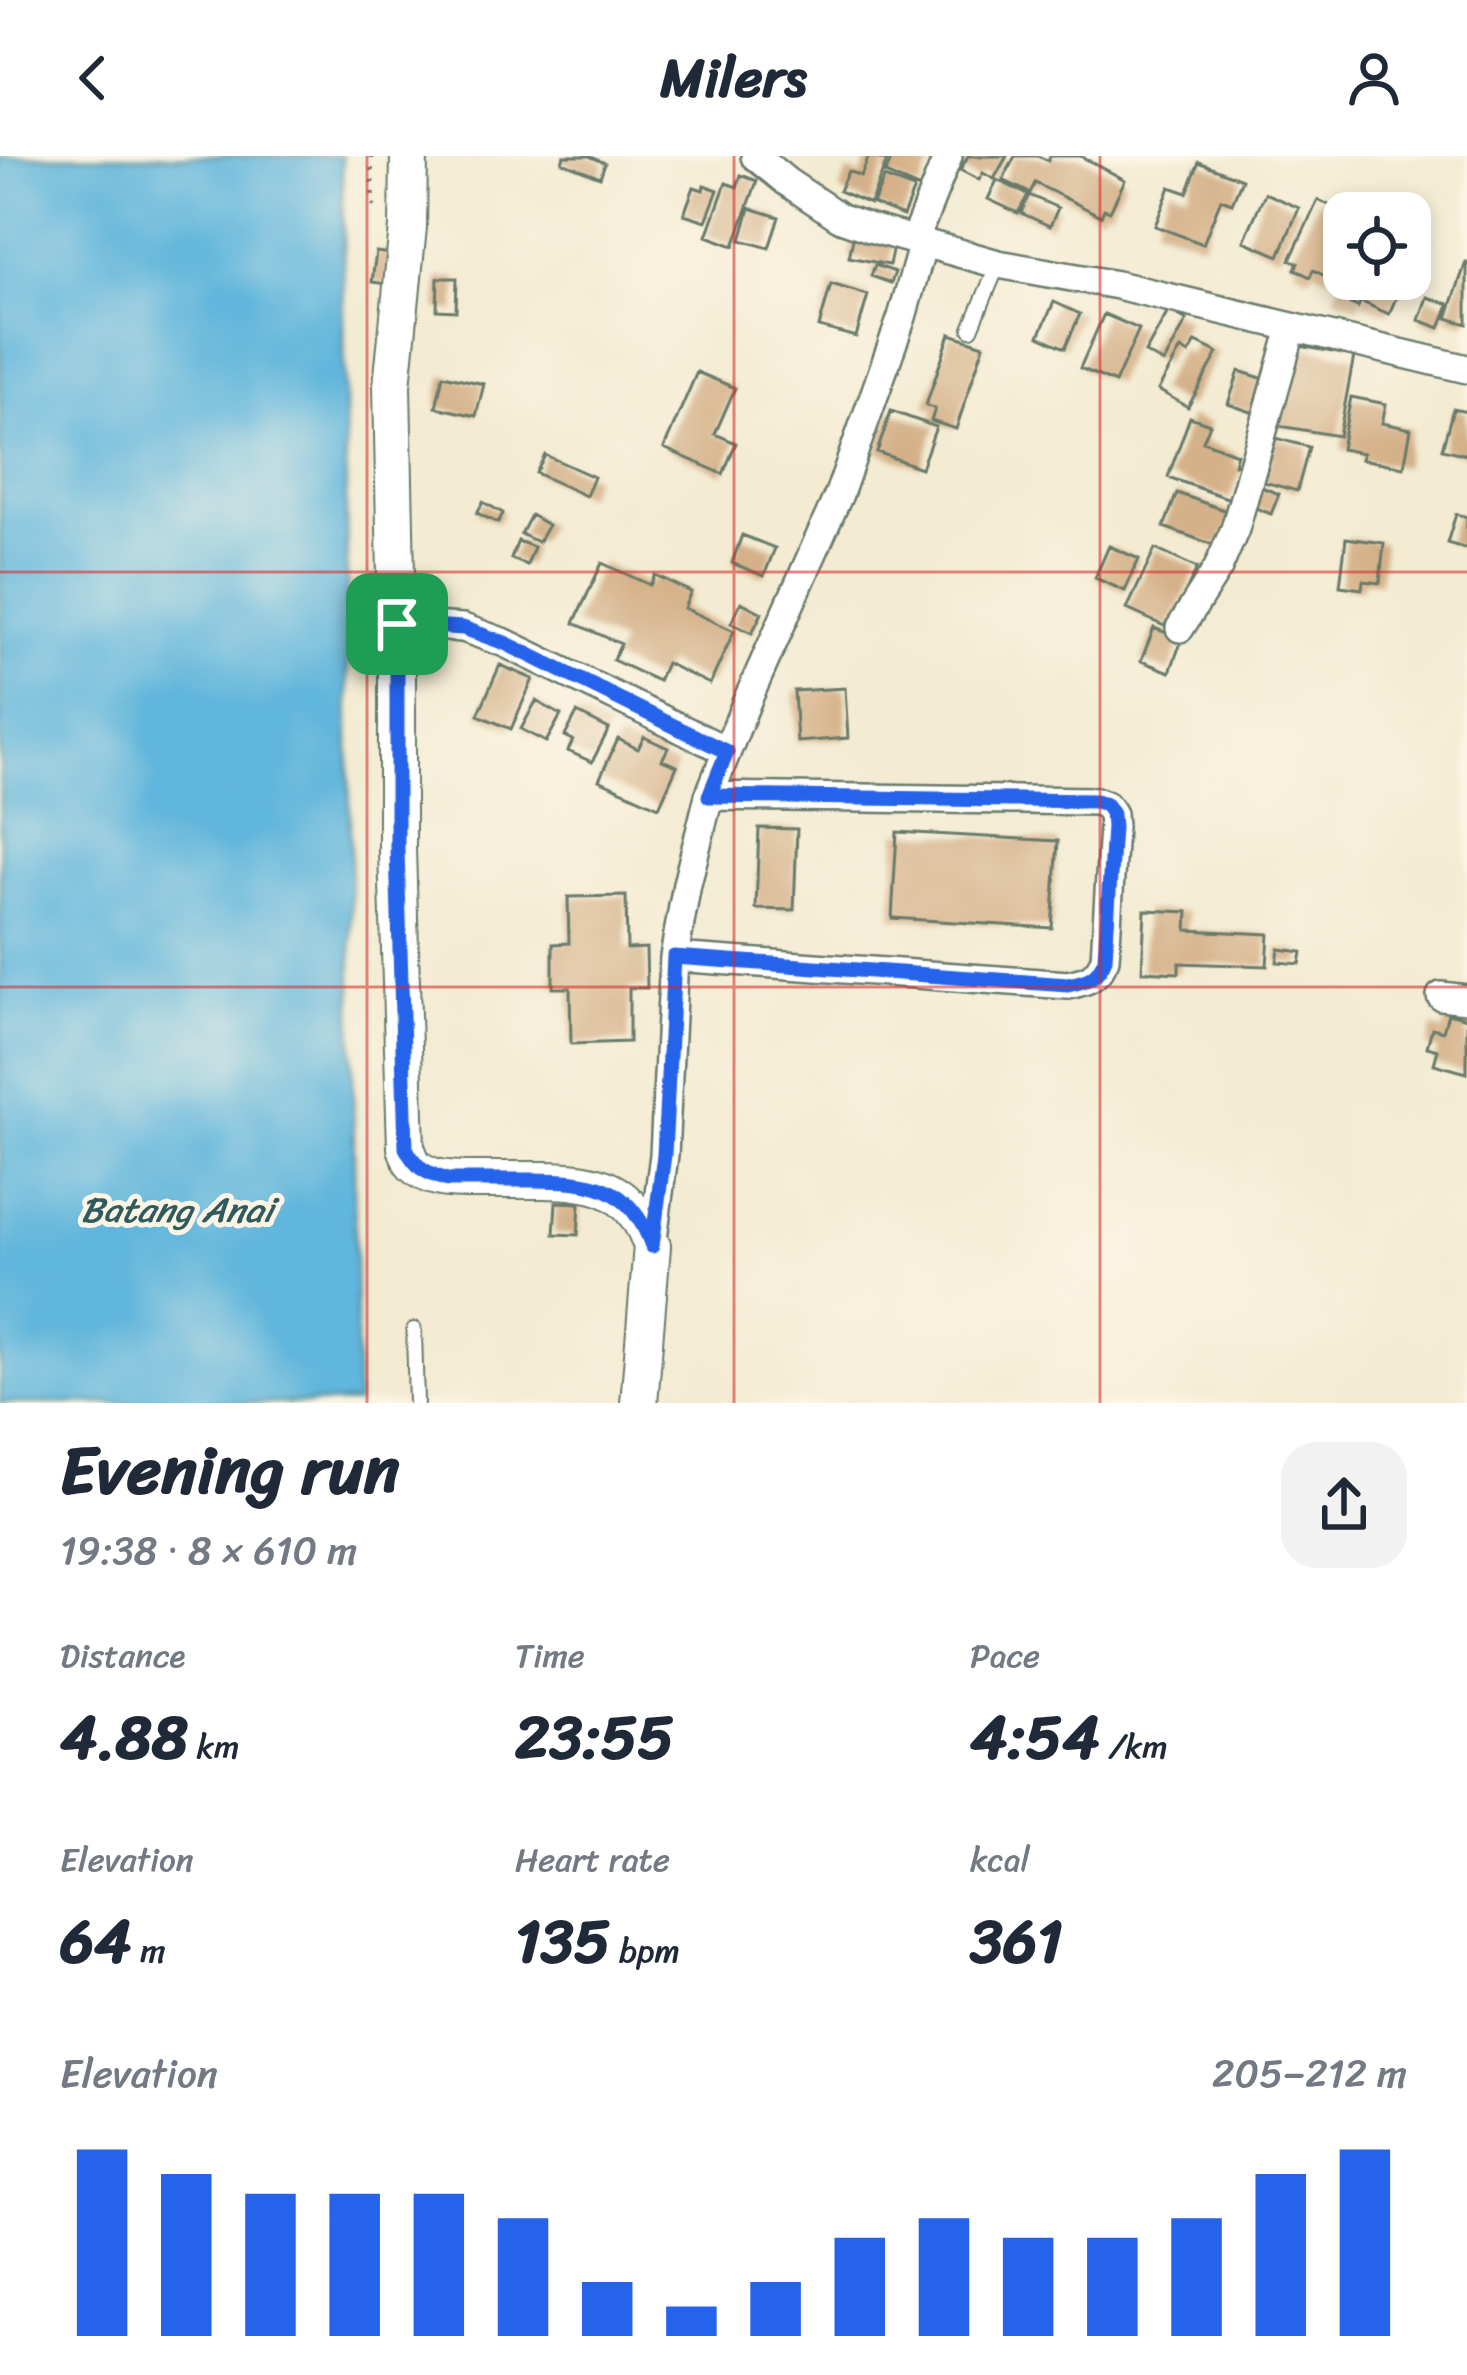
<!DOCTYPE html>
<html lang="en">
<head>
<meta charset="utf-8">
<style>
  :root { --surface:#fff; --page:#f2f2f3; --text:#1f2937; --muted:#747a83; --accent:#2563eb }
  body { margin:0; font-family:Sriracha,sans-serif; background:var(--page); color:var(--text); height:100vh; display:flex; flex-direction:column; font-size:45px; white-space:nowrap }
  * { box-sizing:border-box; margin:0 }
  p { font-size:39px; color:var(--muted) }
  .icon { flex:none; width:66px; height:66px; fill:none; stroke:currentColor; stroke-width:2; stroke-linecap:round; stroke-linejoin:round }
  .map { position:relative; height:1247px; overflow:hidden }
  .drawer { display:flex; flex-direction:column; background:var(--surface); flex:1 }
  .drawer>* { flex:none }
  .buttons { position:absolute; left:1323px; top:36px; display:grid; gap:24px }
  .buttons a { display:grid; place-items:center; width:108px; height:108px; border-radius:24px; background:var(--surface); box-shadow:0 6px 18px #0003; font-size:60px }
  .pin { position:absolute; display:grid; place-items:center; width:102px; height:102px; color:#fff; margin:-51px; border-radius:24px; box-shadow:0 6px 18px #0006 }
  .round { display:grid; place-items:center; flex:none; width:126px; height:126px; border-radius:36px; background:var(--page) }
  .overview { display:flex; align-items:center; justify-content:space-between; height:204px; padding:0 60px }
  h1 { font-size:66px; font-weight:700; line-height:90px }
  .metrics { display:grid; grid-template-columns:repeat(3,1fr); gap:18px; height:204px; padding:12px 60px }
  .metrics div { display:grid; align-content:center }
  .metrics b { font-size:60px; font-weight:700 }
  .metrics small { font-size:33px; font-weight:400 }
  .metrics p { font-size:33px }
  .chart { height:336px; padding:24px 60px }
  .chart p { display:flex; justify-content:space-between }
  .chart svg { width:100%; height:216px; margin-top:12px; stroke:var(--accent); stroke-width:6 }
  header { display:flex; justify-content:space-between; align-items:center; height:156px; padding:0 60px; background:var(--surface); font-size:54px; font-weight:700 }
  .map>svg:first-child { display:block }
  .water { fill:#60b6dc; stroke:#407a88; stroke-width:3 }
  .building { fill:#d4b188 }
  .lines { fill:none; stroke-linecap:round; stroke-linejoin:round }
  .service-casing { stroke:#697a6b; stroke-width:18 }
  .minor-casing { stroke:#697a6b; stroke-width:32 }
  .tertiary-casing { stroke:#697a6b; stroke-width:40 }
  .path { stroke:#697a6b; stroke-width:4.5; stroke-dasharray:3 9; stroke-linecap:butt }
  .service { stroke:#fff; stroke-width:14 }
  .minor { stroke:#fff; stroke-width:27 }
  .tertiary { stroke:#fff; stroke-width:36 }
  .route-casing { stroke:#fff; stroke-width:24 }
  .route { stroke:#2563eb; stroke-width:15 }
  .grid { fill:none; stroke:#d62828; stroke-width:3; stroke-opacity:0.55 }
  .labels { text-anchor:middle; stroke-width:10; stroke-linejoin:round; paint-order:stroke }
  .water-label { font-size:36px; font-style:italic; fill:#2f5b5e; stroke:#fcf5e5 }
</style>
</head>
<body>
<header><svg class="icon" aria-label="back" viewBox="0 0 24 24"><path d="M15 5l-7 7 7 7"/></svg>Milers<svg class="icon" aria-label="person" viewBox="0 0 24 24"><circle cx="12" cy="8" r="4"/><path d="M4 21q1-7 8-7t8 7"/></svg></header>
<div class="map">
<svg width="1467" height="1247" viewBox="0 0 1467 1247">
  <rect width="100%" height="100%" fill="#fcf5e5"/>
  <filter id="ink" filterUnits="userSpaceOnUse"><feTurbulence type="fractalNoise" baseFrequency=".00833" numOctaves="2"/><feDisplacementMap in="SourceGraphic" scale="24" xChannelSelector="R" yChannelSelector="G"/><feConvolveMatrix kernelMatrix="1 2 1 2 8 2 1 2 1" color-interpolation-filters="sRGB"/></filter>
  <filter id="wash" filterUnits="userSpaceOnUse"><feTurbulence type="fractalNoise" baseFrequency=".004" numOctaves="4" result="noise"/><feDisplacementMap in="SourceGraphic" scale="48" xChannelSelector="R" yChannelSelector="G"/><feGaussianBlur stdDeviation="2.7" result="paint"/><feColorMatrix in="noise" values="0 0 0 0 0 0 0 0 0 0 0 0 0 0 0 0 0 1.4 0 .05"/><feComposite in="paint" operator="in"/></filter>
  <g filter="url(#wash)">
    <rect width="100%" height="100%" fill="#f3ebd2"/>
    <!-- water -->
    <path class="water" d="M 0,0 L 342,0 L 357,1247 L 0,1247 Z"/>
    <g id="blocks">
      <!-- building -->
      <path class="building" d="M 564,0 L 589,0 L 605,7 L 600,21 L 562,6 Z
        M 869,0 L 887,5 L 870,48 L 839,35 L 848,15 L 861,20 Z
        M 893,0 L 924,0 L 932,4 L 920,33 L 885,18 Z
        M 968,0 L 1007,0 L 994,23 L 983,17 L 979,24 L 960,14 Z
        M 1015,0 L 1038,0 L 1048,5 L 1050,0 L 1080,0 L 1125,24 L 1110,55 L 1104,53 L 1101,60 L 1035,27 L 1030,37 L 1003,24 Z
        M 1199,6 L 1242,23 L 1232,47 L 1221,43 L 1203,88 L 1155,70 L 1170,31 L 1187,37 Z
        M 741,19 L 757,25 L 734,90 L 707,80 L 726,27 L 737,31 Z
        M 884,22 L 914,33 L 903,60 L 873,48 Z
        M 997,24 L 1028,39 L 1018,57 L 988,43 Z
        M 704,29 L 718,34 L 706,65 L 684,58 L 694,31 L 703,34 Z
        M 1265,37 L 1299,52 L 1279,100 L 1244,85 Z
        M 1029,39 L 1058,52 L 1050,70 L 1021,57 Z
        M 1318,44 L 1344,56 L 1344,85 L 1327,121 L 1313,114 L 1310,121 L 1295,113 L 1298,107 L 1290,104 Z
        M 750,52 L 779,61 L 769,92 L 741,84 Z
        M 854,78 L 894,86 L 889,109 L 849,101 Z
        M 376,96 L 399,99 L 395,129 L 372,126 Z
        M 1466,106 L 1467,106 L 1467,168 L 1447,162 Z
        M 875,109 L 895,116 L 891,127 L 871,120 Z
        M 438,122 L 457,122 L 456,155 L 437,154 Z
        M 1342,123 L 1370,123 L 1358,151 L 1334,141 Z
        M 1372,123 L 1404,123 L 1389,158 L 1362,146 Z
        M 831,128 L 868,139 L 856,181 L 819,171 Z
        M 1427,141 L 1449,148 L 1440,172 L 1419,164 Z
        M 1054,146 L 1080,158 L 1065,192 L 1039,180 Z
        M 1169,154 L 1187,164 L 1164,207 L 1145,197 Z
        M 1104,158 L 1139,173 L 1115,227 L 1080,212 Z
        M 950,178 L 984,189 L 956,273 L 931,265 L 935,253 L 926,249 Z
        M 1196,186 L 1218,197 L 1188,251 L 1158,234 L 1181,193 L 1189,198 Z
        M 1300,190 L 1354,200 L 1339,280 L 1274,269 L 1285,207 L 1296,209 Z
        M 1239,215 L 1274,226 L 1263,260 L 1228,248 Z
        M 697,216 L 735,232 L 715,278 L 736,287 L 723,318 L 664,292 Z
        M 443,219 L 484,228 L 476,260 L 436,251 Z
        M 1351,241 L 1386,248 L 1382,267 L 1411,273 L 1404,311 L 1361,303 L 1363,297 L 1341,293 Z
        M 1453,253 L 1467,256 L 1467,299 L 1442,293 Z
        M 891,255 L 936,271 L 921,312 L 877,296 Z
        M 1190,261 L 1210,268 L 1203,285 L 1237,298 L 1234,308 L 1243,311 L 1230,343 L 1168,321 Z
        M 1276,282 L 1309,291 L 1297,335 L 1264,326 Z
        M 545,299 L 594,321 L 586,340 L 536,317 Z
        M 1259,330 L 1279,338 L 1271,358 L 1251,350 Z
        M 1177,337 L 1232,357 L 1219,391 L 1164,371 Z
        M 483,346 L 503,357 L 498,367 L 477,357 Z
        M 1456,358 L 1467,361 L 1467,393 L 1447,387 Z
        M 531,359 L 548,369 L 538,386 L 521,378 Z
        M 742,379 L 775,392 L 764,420 L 732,407 Z
        M 1346,382 L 1384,387 L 1380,427 L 1363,425 L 1362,433 L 1340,430 Z
        M 518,385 L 534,391 L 527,409 L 511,403 Z
        M 1109,390 L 1139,403 L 1125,435 L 1095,422 Z
        M 1155,393 L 1197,412 L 1169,472 L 1127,453 Z
        M 602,407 L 650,429 L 655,419 L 691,436 L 684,452 L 734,475 L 710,528 L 666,507 L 658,525 L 613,504 L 621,488 L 574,467 Z
        M 741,446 L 762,457 L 752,477 L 731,467 Z
        M 1154,472 L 1182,483 L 1170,516 L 1141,505 Z
        M 500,509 L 533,523 L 511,573 L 478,559 Z
        M 845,532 L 848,582 L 797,586 L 794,535 Z
        M 536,545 L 561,559 L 546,586 L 521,573 Z
        M 577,557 L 609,573 L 592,606 L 568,595 L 573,584 L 565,580 Z
        M 644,581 L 668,592 L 662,604 L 677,610 L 659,651 L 599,624 L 618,583 L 638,593 Z
        M 759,672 L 797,673 L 794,754 L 756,753 Z
        M 897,676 L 1058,685 L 1052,772 L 892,762 Z
        M 626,740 L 627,793 L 646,792 L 647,832 L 629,832 L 629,886 L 571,888 L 570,832 L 553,832 L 553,788 L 569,787 L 568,741 Z
        M 1145,754 L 1188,756 L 1187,774 L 1269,778 L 1267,810 L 1179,807 L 1179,817 L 1142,815 Z
        M 1279,793 L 1302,796 L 1300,808 L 1277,806 Z
        M 1448,857 L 1467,862 L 1467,917 L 1434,908 L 1438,894 L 1427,891 L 1432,872 L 1443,875 Z
        M 556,1046 L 580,1047 L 578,1079 L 554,1078 Z"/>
    </g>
  </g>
  <g filter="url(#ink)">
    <use href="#blocks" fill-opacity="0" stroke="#697a6b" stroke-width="3"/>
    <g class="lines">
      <defs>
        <path id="service" d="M 971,173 L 998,108
          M 414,1174 L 416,1247"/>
        <path id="minor" d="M 755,0 L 787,26 L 841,62 L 870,72 L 998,108 L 1117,129 L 1467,213
          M 914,85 L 948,0
          M 397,468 L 463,472 L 505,487 L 727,595
          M 1180,472 L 1218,412 L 1235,373 L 1292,172
          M 674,801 L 1068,829 C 1087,825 1096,823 1105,803 L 1113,671 L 1112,658 L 1106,649 L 1096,645 L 709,640
          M 1441,840 L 1467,843
          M 652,1090 L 664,999 L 674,801 L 687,728 L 709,640 L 747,545 L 839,338 L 902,161 L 923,87"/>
        <path id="tertiary" d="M 409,0 L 408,71 L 392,230 L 397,468 L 397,694 L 406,992 C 409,998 410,1004 414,1009 C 427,1023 451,1024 467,1024 C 492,1024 518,1024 543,1024 C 599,1024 632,1033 652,1090 L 639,1247"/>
      </defs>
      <!-- service casing -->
      <use href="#service" class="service-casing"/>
      <!-- minor casing -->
      <use href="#minor" class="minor-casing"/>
      <!-- tertiary casing -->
      <use href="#tertiary" class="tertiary-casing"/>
      <!-- path -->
      <path class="path" d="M 371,0 L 373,47 L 375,54"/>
      <!-- service -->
      <use href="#service" class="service"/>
      <!-- minor -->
      <use href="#minor" class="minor"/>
      <!-- tertiary -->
      <use href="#tertiary" class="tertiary"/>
    </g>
  </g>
  <g class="lines" filter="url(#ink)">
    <defs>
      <path id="route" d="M 397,468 L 463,472 L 505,487 L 727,596 L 709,640 L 1096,645 L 1106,649 L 1112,658 L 1113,671 L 1105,803 C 1097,823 1087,825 1068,829 L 674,801 L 664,999 L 652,1090 C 630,1028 592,1024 532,1024 C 504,1024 475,1024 447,1024 C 426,1017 416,1012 406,992 L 397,694 Z"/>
    </defs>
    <!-- route casing -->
    <use href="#route" class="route-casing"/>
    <!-- route -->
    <use href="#route" class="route"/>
  </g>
  <!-- grid -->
  <path class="grid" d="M 367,0 L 367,1247M 734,0 L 734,1247M 1100,0 L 1100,1247M 0,416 L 1467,416M 0,831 L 1467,831"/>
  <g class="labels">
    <!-- water labels -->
    <g class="water-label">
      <text x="177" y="1066">Batang Anai</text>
    </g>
  </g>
</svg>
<div class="buttons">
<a><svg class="icon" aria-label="locate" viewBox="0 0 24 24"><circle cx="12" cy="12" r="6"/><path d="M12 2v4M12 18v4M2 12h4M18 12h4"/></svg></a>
</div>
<div class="pin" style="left:397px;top:468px;background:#1e9e55"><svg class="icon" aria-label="arrive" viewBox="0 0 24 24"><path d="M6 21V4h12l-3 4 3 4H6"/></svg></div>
</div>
<section class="drawer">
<div class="overview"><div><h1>Evening run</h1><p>19:38 · 8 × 610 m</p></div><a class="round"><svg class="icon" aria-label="share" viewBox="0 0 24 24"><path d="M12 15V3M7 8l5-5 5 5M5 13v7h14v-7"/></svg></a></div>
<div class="metrics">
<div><p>Distance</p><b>4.88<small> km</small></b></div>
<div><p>Time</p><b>23:55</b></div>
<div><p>Pace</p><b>4:54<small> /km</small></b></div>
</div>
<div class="metrics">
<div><p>Elevation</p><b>64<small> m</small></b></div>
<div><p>Heart rate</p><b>135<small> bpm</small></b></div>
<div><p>kcal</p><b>361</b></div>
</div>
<div class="chart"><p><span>Elevation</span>205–212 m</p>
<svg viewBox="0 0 160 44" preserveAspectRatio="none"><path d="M5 44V6M15 44V11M25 44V15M35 44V15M45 44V15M55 44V20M65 44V33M75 44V38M85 44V33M95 44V24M105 44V20M115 44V24M125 44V24M135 44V20M145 44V11M155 44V6"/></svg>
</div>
</section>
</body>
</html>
